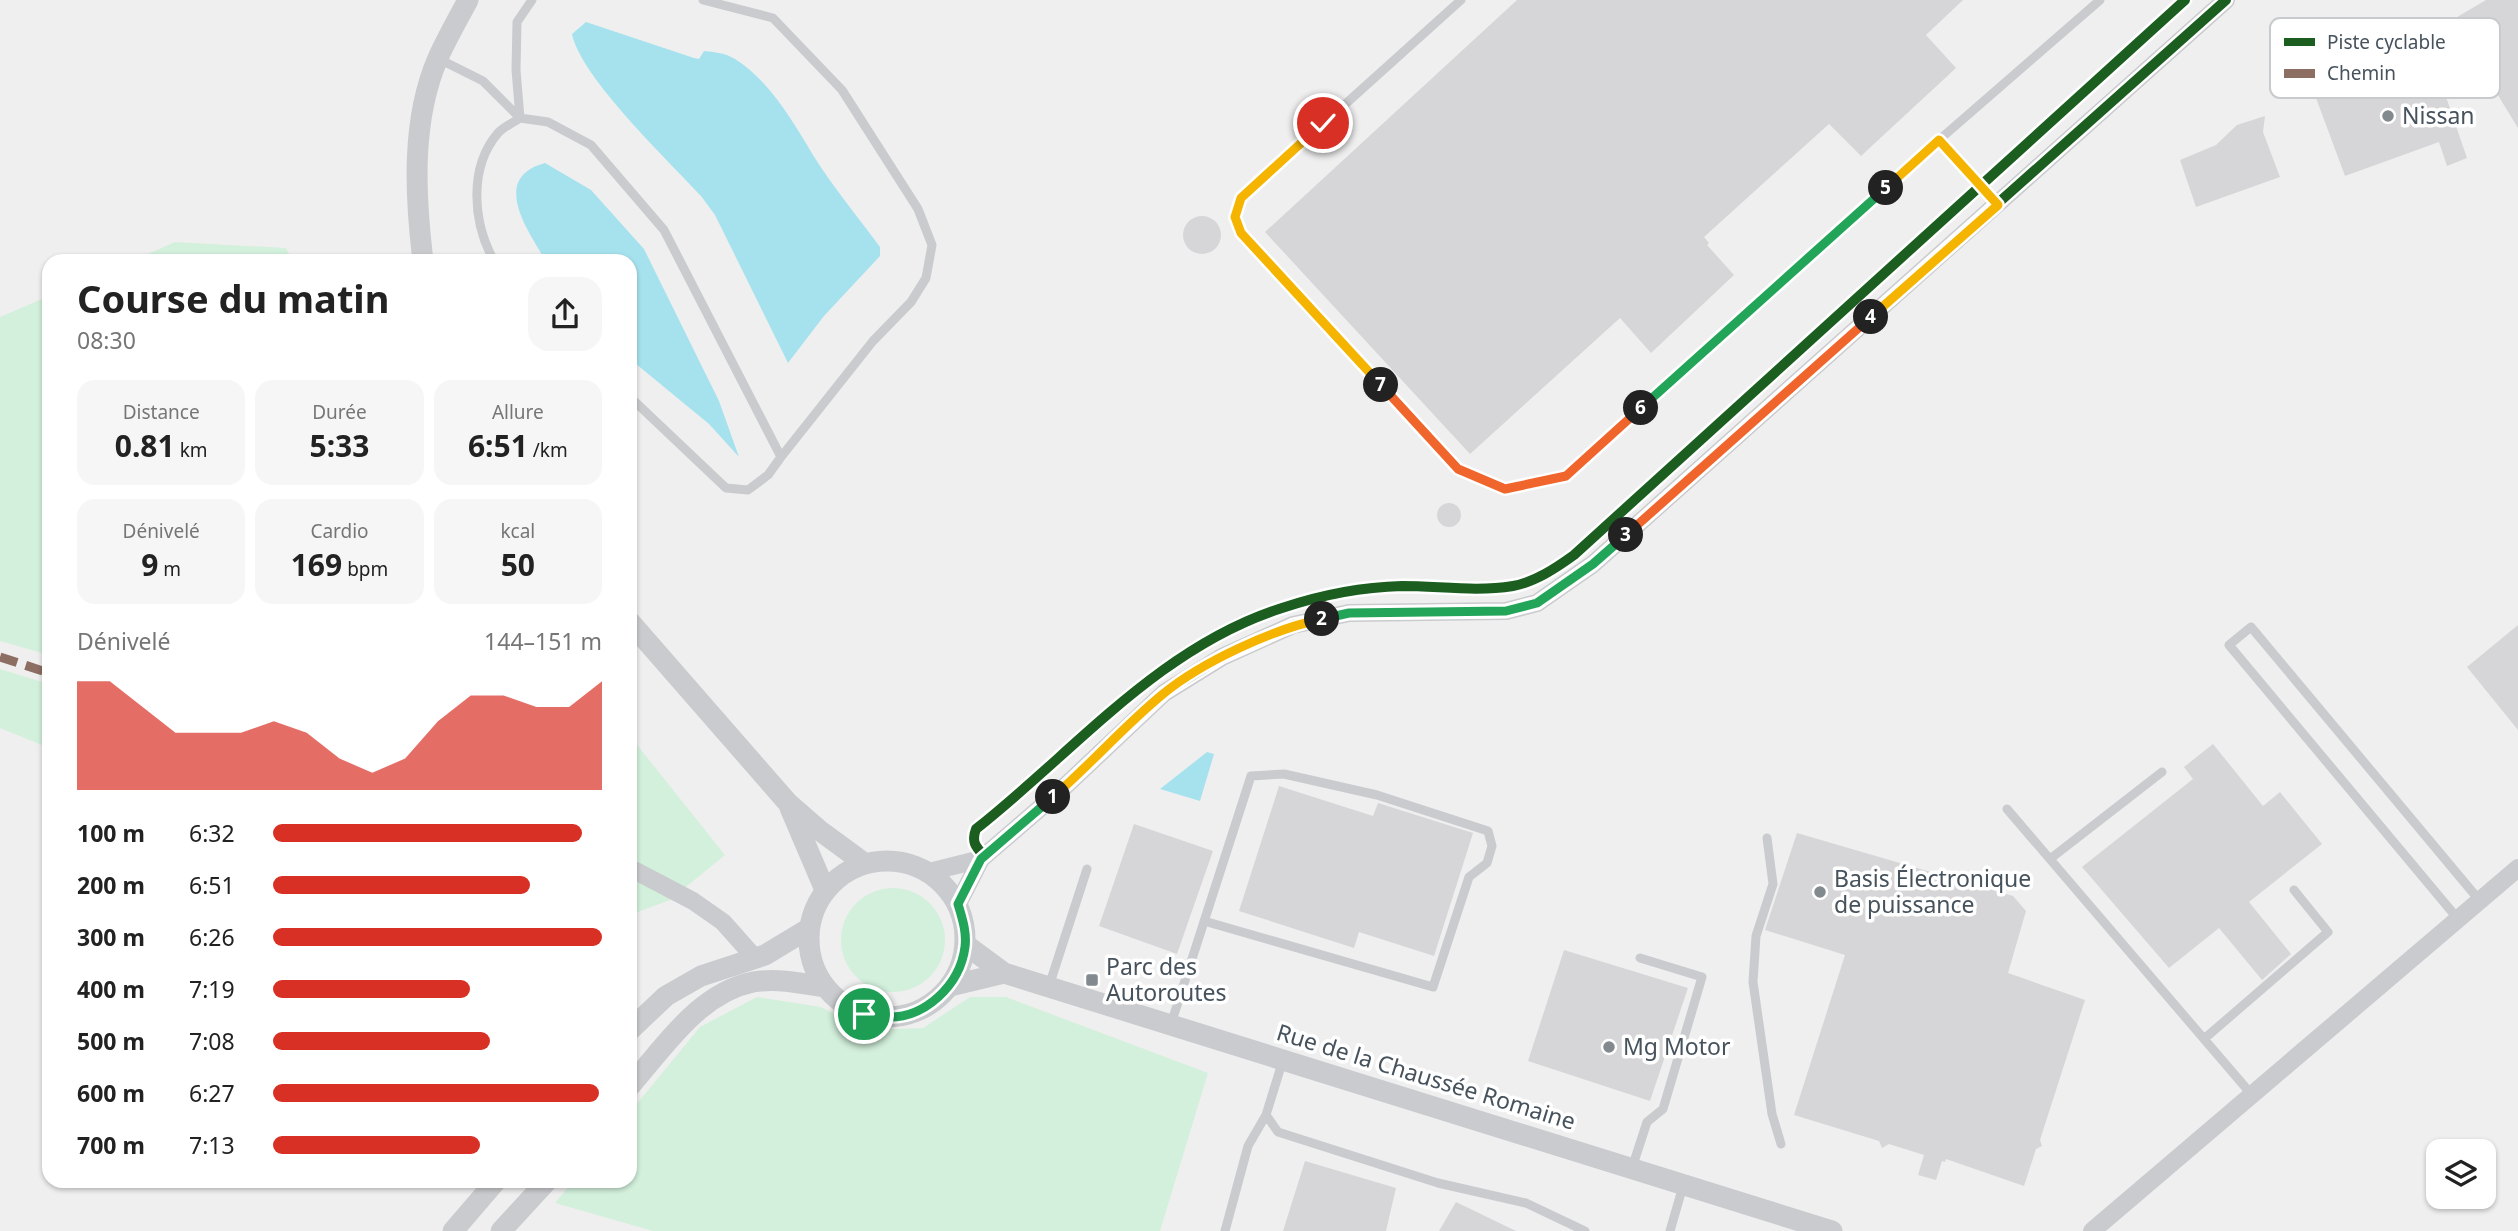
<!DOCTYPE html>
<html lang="fr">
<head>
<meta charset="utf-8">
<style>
  :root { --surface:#fff; --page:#f6f6f6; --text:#222; --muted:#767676; --accent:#d93025 }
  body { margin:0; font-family:"Noto Sans",sans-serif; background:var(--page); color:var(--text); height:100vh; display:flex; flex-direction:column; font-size:26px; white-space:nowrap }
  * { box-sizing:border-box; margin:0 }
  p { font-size:23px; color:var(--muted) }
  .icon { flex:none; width:38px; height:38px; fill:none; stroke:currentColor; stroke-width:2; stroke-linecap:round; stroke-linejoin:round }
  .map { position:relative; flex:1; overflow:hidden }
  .panel { position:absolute; left:42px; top:254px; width:595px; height:934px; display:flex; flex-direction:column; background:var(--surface); border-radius:21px; box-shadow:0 2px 5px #0004 }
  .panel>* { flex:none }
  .tools { position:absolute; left:2426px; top:1139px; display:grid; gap:14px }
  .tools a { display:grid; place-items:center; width:70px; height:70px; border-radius:14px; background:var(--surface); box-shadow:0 2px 5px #0004; font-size:35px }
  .pin { position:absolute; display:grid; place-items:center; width:60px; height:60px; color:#fff; margin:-30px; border:4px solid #fff; border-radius:50%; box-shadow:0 2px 7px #0007 }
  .km { position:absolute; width:35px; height:35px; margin:-18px; border-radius:50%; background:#222; color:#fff; font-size:19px; line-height:35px; text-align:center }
  .round { display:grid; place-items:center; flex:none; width:74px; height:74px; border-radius:21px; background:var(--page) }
  .overview { display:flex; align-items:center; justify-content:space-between; height:119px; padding:0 35px }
  h1 { font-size:38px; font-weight:700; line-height:52px }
  .figures { display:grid; grid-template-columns:repeat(3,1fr); gap:10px; height:119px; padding:7px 35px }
  .figures div { display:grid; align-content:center; border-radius:18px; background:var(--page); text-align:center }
  .figures b { font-size:30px; font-weight:700 }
  .figures small { font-size:19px; font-weight:400 }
  .figures p { font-size:19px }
  .chart { height:196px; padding:14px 35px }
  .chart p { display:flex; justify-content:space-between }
  .chart svg { width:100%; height:126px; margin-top:7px; fill:var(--accent); opacity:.7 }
  ul { padding:0 35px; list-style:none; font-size:23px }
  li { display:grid; grid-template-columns:112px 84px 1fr; align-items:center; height:52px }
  li i { height:18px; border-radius:9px; background:var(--accent) }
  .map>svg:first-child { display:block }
  .green { fill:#d3f0dc }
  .water { fill:#a6e2ee }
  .building { fill:#d6d6d8 }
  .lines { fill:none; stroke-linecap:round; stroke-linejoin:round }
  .service { stroke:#c9cbce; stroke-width:9 }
  .minor { stroke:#c9cbce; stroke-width:18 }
  .tertiary { stroke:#c9cbce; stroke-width:21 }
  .quiet { stroke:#8d6e63; stroke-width:9; stroke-dasharray:18 9; stroke-linecap:butt }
  .cycleway-casing { stroke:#fff; stroke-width:15 }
  .cycleway { stroke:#1b5e20; stroke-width:10 }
  .split-1-casing { stroke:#fff; stroke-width:14 }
  .split-2-casing { stroke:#fff; stroke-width:14 }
  .split-3-casing { stroke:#fff; stroke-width:14 }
  .split-4-casing { stroke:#fff; stroke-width:14 }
  .split-5-casing { stroke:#fff; stroke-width:14 }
  .split-6-casing { stroke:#fff; stroke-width:14 }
  .split-7-casing { stroke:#fff; stroke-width:14 }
  .split-8-casing { stroke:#fff; stroke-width:14 }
  .split-1 { stroke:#22a559; stroke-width:9 }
  .split-2 { stroke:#f5b400; stroke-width:9 }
  .split-3 { stroke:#22a559; stroke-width:9 }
  .split-4 { stroke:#f0652b; stroke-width:9 }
  .split-5 { stroke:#f5b400; stroke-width:9 }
  .split-6 { stroke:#22a559; stroke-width:9 }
  .split-7 { stroke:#f0652b; stroke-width:9 }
  .split-8 { stroke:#f5b400; stroke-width:9 }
  .poi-dot { fill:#82898f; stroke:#fff; stroke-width:2.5 }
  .labels { text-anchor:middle; stroke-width:7; stroke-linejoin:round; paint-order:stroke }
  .poi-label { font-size:23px; fill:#46525c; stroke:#fff; text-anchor:start }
  .street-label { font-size:23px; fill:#46525c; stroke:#fff }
  .key { fill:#fff; stroke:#c8cbce; stroke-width:2 }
  .key-label { font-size:19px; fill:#46525c }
</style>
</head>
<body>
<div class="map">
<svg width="2518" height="1231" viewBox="0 0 2518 1231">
  <rect width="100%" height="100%" fill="#f0efef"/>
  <!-- green -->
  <path class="green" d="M 175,242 L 286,248 L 293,261 L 132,261 Z
    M 49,296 L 49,655 L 0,641 L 0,317 Z
    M 0,669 L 49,684 L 49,748 L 0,728 Z
    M 630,736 L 725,855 L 670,900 L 630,915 Z
    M841 940a52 52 0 1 1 104 0a52 52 0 1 1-104 0Z
    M 757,997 L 821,1007 L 865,1030 L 923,1028 L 970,997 L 1006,997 L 1208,1073 L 1160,1231 L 653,1231 L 555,1203 L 573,1181 L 630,1181 L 630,1112 L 700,1027 Z"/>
  <!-- water -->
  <path class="water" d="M 586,22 L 694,58 L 699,59 L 704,51 C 715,52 725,53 735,59 C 769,80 793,122 813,155 C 833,187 858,217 880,247 L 880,256 L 824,316 L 788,363 L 715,215 L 701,196 C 668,160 581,78 572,34 Z
    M 545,163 L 591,190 L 644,249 L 719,401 L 739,457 L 709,424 L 630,359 L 630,261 L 546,261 C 529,232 489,178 545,163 Z
    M 1207,752 L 1214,754 L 1200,801 L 1160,789 Z"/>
  <!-- building -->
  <path class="building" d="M 1517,0 L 1963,0 L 1926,35 L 1956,68 L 1861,156 L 1829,124 L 1704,237 L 1709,243 L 1707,245 L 1734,275 L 1651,353 L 1620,318 L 1470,454 L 1265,232 Z
    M 2486,0 L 2518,0 L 2518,128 L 2452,20 Z
    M 2432,56 L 2467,158 L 2447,166 L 2439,142 L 2345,176 L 2316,98 Z
    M 2265,116 L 2263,132 L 2280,177 L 2196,207 L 2180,160 L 2216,145 L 2237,125 Z
    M1183 235a19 19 0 1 1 38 0a19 19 0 1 1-38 0Z
    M1437 515a12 12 0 1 1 24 0a12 12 0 1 1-24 0Z
    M 2518,625 L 2518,730 L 2467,667 Z
    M 2213,744 L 2263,806 L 2280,792 L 2322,844 L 2249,902 L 2291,954 L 2262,980 L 2219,928 L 2169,968 L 2082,867 L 2193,779 L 2184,767 Z
    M 1279,786 L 1373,816 L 1378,803 L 1473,833 L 1434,956 L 1359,932 L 1354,948 L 1239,911 Z
    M 1134,824 L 1213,851 L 1177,954 L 1099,926 Z
    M 1797,833 L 2013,896 L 2026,911 L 2008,973 L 2085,1000 L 2040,1140 L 2042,1146 L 2036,1149 L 2024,1186 L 1946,1159 L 1945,1162 L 1942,1161 L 1936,1180 L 1918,1175 L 1924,1155 L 1889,1144 L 1882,1148 L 1879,1141 L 1794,1115 L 1845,955 L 1765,930 Z
    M 1564,950 L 1688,988 L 1650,1101 L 1528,1061 Z
    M 1305,1161 L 1396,1188 L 1386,1231 L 1283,1231 Z
    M 1456,1202 L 1516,1231 L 1439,1231 Z"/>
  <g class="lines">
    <!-- service -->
    <path class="service" d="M 703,0 L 773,18 L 842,90 L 918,209 L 932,245 L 926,278 L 911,302 L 873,341 L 781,457
      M 1461,0 L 1241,198 L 1235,217 L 1241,233 L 1458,469 L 1505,489 L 1566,476 L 1939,140 L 2100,0
      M 439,59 L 483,81 L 520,118 L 548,122 L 591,145 L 664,230 L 781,457 L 768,475 L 748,490 L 726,488 L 630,397
      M 520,118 L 516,70 L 517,22 L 532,0
      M 1939,140 L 1998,205
      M 494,261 C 473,223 468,168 498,133 C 503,127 513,123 520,118
      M 2007,809 L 2252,1095
      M 1767,838 L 1773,884 L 1756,936 L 1753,982 L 1772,1114 L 1781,1144
      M 2050,859 L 2162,772
      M 2458,919 L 2229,645 L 2251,627 L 2480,901
      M 1049,986 L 1087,869
      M 1171,1024 L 1251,776 L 1284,774 L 1377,795 L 1488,831 L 1492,846 L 1487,863 L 1469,877 L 1433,987 L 1204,921
      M 2204,1039 L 2328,932 L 2294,890
      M 1266,1115 L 1278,1132 L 1438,1183 L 1526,1203 L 1585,1231
      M 1632,1168 L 1647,1122 L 1663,1109 L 1702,977 L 1640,958
      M 1225,1231 L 1248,1146 L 1266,1115 L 1283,1060
      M 1670,1231 L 1683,1186"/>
    <!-- minor -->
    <path class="minor" d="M 630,868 L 693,901 L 723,922 L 755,958
      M 929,872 L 981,859
      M 958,904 L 981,859 L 1061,790 L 1164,693 L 1222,657 L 1293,625 L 1349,613 L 1506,611 L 1537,603 L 1593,564 L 2226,0
      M 2092,1231 L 2518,868"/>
    <!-- tertiary -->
    <path class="tertiary" d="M 423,261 C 415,195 411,120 438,58 C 447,38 458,19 468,0
      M 630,622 L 788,803 L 819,830 L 864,863
      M 790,808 L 825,890
      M809 939a78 78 0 1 1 156 0a78 78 0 1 1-156 0Z
      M 966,945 L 1004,973 L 1832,1231
      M 950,986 L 1004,973
      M 630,1030 L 666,996 L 701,976 L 765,955 L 808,929
      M 630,1086 C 665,1046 699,993 753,982 C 777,978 801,983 824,987
      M 453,1231 L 496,1181
      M 501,1231 L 547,1181"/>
    <!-- quiet -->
    <path class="quiet" d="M 0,657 L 49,673"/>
    <defs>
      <path id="cycleway" d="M 984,856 C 976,847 971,842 976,829 C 1075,751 1159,647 1282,608 C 1321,595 1361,587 1402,586 C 1439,586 1476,592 1513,586 C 1535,582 1556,568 1574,555 L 2185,0
        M 958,904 L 981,859 L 1061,790 L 1164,693 L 1222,657 L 1293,625 L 1349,613 L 1506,611 L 1537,603 L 1593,564 L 2226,0"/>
    </defs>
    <!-- cycleway casing -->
    <use href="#cycleway" class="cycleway-casing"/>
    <!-- cycleway -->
    <use href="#cycleway" class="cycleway"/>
  </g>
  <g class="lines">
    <defs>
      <path id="split-1" d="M 864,1014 C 871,1015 878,1017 886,1017 C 925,1019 960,985 965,947 C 967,932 962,918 958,904 L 981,859 L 1053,797"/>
      <path id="split-2" d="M 1053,797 C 1091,764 1124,726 1163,694 C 1202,662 1273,629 1322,619"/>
      <path id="split-3" d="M 1322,619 L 1349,613 L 1506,611 L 1537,603 L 1593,564 L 1626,535"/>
      <path id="split-4" d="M 1626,535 L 1871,317"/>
      <path id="split-5" d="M 1871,317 L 1998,205 L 1939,140 L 1886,188"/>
      <path id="split-6" d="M 1641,408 L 1886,188"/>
      <path id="split-7" d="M 1381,385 L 1458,469 L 1505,489 L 1566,476 L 1641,408"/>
      <path id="split-8" d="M 1323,123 L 1241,198 L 1235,217 L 1241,233 L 1381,385"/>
    </defs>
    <!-- split-1 casing -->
    <use href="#split-1" class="split-1-casing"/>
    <!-- split-2 casing -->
    <use href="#split-2" class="split-2-casing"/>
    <!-- split-3 casing -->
    <use href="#split-3" class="split-3-casing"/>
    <!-- split-4 casing -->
    <use href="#split-4" class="split-4-casing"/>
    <!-- split-5 casing -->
    <use href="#split-5" class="split-5-casing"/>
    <!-- split-6 casing -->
    <use href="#split-6" class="split-6-casing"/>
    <!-- split-7 casing -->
    <use href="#split-7" class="split-7-casing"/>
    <!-- split-8 casing -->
    <use href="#split-8" class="split-8-casing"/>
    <!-- split-1 -->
    <use href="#split-1" class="split-1"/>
    <!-- split-2 -->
    <use href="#split-2" class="split-2"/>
    <!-- split-3 -->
    <use href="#split-3" class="split-3"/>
    <!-- split-4 -->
    <use href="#split-4" class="split-4"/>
    <!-- split-5 -->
    <use href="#split-5" class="split-5"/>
    <!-- split-6 -->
    <use href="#split-6" class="split-6"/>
    <!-- split-7 -->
    <use href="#split-7" class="split-7"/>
    <!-- split-8 -->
    <use href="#split-8" class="split-8"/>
  </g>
  <!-- markers -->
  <g class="poi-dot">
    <circle cx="2388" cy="116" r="7"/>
    <circle cx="1820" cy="892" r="7"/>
    <rect x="1085" y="973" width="14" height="14" rx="3.5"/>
    <circle cx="1609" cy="1047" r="7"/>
  </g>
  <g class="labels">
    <!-- poi labels -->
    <g class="poi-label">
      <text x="2402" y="124">Nissan</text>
      <text x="1834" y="887">Basis Électronique<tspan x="1834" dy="26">de puissance</tspan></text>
      <text x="1106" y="975">Parc des<tspan x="1106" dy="26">Autoroutes</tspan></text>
      <text x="1623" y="1055">Mg Motor</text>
    </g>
    <!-- street labels -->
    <g class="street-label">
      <text transform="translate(1426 1077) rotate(17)" y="8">Rue de la Chaussée Romaine</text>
    </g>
  </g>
  <!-- legend -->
  <rect x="2270" y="18" width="230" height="80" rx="10" class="key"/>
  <rect x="2284" y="38" width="31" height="8" fill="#1b5e20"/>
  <rect x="2284" y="69" width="31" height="9" fill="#8d6e63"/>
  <g class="key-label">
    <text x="2327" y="49">Piste cyclable</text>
    <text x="2327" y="80">Chemin</text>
  </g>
</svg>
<div class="tools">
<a><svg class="icon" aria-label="layers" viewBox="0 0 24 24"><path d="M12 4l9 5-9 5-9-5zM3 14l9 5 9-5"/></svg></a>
</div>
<div class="pin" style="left:864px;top:1014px;background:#1e9e55"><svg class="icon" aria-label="arrive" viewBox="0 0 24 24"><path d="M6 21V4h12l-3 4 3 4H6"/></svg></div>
<div class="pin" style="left:1323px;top:123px;background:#d93025"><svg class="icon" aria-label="check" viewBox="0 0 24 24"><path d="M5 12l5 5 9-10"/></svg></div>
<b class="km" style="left:1053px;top:797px">1</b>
<b class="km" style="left:1322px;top:619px">2</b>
<b class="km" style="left:1626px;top:535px">3</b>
<b class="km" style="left:1871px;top:317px">4</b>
<b class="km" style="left:1886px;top:188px">5</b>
<b class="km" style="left:1641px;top:408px">6</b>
<b class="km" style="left:1381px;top:385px">7</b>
<section class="panel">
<div class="overview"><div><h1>Course du matin</h1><p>08:30</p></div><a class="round"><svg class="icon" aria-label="share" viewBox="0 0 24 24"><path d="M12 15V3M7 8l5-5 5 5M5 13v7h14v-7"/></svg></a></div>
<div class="figures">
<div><p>Distance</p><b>0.81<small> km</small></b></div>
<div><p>Durée</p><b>5:33</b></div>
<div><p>Allure</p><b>6:51<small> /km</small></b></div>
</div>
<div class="figures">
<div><p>Dénivelé</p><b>9<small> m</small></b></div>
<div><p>Cardio</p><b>169<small> bpm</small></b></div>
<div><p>kcal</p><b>50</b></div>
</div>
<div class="chart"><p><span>Dénivelé</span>144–151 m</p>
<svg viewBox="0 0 160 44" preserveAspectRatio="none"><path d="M0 44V6L10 6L20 15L30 24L40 24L50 24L60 20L70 24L80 33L90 38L100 33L110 20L120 11L130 11L140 15L150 15L160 6V44z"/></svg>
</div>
<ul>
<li><b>100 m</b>6:32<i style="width:94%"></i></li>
<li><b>200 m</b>6:51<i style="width:78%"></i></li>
<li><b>300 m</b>6:26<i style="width:100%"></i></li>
<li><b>400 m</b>7:19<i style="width:60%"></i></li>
<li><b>500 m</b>7:08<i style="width:66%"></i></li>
<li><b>600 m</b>6:27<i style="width:99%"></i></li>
<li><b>700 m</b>7:13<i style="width:63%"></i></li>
</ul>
</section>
</div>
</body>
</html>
